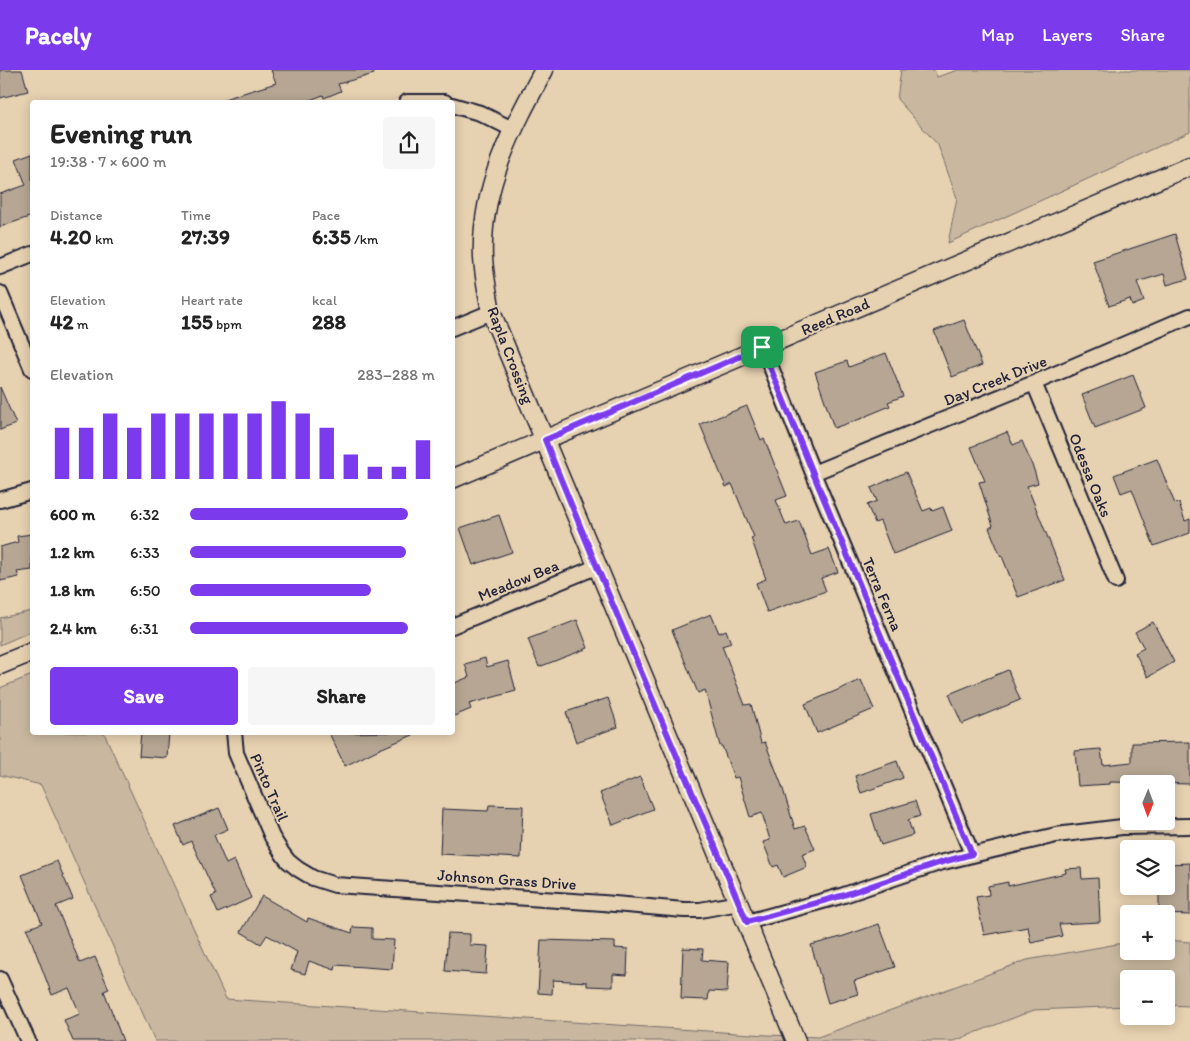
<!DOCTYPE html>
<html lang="en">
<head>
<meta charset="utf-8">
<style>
  :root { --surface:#fff; --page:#f6f6f6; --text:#222; --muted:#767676; --accent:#7c3aed }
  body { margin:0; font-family:Itim,sans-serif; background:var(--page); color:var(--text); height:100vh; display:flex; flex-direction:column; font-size:19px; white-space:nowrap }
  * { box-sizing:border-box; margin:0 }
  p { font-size:16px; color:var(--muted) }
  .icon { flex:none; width:28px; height:28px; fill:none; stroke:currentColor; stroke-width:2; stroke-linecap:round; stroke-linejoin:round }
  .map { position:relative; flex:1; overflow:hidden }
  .side { position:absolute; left:30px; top:30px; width:425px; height:635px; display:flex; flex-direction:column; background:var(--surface); border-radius:5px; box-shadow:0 2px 12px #0003 }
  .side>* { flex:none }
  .needle { width:32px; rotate:181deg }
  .fabs { position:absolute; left:1120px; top:705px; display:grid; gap:10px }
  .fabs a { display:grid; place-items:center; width:55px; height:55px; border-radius:5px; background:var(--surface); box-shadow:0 2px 12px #0003; font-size:25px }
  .pin { position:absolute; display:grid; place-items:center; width:42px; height:42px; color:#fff; margin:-21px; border-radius:10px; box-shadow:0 2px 8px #0006 }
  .round { display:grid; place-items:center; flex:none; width:52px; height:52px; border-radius:5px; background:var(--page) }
  .summary { display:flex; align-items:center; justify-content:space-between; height:85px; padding:0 20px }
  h1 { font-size:28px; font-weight:700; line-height:38px }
  .stats { display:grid; grid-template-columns:repeat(3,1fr); gap:8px; height:85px; padding:5px 20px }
  .stats div { display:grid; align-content:center }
  .stats b { font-size:21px; font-weight:700 }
  .stats small { font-size:14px; font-weight:400 }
  .stats p { font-size:14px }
  .chart { height:140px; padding:10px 20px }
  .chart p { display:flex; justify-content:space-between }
  .chart svg { width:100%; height:90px; margin-top:5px; stroke:var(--accent); stroke-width:6 }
  .cta { display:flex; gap:10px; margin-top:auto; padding:10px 20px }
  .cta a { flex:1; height:58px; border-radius:5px; background:var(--accent); color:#fff; font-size:20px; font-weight:700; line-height:58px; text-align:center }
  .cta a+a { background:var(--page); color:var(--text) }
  ul { padding:0 20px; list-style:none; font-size:16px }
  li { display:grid; grid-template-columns:80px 60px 1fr; align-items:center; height:38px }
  li i { height:12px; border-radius:6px; background:var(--accent) }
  header { display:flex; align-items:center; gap:30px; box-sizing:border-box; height:70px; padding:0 25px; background:var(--accent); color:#fff }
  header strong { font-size:24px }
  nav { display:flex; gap:28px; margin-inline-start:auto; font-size:18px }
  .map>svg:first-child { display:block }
  .green { fill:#c9b89f; stroke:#766d6d }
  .building { fill:#b6a693; stroke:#22223b }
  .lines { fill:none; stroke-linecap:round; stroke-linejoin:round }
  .minor-casing { stroke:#22223b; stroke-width:18 }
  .tertiary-casing { stroke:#22223b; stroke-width:21 }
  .minor { stroke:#e6d1b0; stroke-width:14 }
  .tertiary { stroke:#e6d1b0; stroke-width:18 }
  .route-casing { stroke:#fff; stroke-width:10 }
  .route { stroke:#7c3aed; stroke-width:6 }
  .labels { text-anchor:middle; stroke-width:4; stroke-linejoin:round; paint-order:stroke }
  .street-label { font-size:16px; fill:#22223b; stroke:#e6d1b0 }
</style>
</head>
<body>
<header>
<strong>Pacely</strong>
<nav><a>Map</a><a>Layers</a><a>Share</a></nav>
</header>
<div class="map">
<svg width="1190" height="971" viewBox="0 0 1190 971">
  <rect width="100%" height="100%" fill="#e6d1b0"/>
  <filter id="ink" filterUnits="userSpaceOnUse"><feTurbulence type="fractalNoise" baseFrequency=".02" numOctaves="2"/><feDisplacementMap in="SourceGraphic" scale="10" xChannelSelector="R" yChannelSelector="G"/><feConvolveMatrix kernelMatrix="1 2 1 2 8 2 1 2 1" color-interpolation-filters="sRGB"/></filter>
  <g filter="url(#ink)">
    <!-- green -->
    <path class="green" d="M 901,0 L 934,0 L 937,7 L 958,0 L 1190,0 L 1190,62 L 948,173 L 957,128 L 938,75 L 897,29 Z
      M 32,541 L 32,561 L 0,575 L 0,548 Z
      M 32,605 L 32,662 L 104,663 L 226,929 L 767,965 L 818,967 L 1027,890 L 1129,872 L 1129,881 L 1166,881 L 1166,870 L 1190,872 L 1190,936 L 1166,935 L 1166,909 L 1129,909 L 1129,936 L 1034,940 L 954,971 L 155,971 L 41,715 L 0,705 L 0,618 Z"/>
    <!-- building -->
    <path class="building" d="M 0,0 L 22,0 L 28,21 L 0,28 Z
      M 271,0 L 373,0 L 374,4 L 338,14 L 341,21 L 324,28 L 323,25 L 305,32 L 225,32 L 224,29 L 276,13 Z
      M 32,83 L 32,146 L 0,157 L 0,124 L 26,115 L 16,89 Z
      M 1175,164 L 1188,209 L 1167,215 L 1164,204 L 1137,212 L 1144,231 L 1132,236 L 1130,229 L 1109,236 L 1093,191 Z
      M 964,250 L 982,295 L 952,307 L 934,261 Z
      M 886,283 L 903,326 L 888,332 L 890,336 L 866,346 L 866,347 L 834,358 L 815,302 L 847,291 L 849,297 Z
      M 1133,305 L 1146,338 L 1095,358 L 1082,325 Z
      M 0,317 L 16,354 L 0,360 Z
      M 747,336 L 761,370 L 764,368 L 787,426 L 776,430 L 786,455 L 799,451 L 812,485 L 829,479 L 838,502 L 821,508 L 826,521 L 767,542 L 756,513 L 766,509 L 751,468 L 754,467 L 732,414 L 726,417 L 700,354 Z
      M 1007,362 L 1013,375 L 1022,371 L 1034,400 L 1038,413 L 1027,416 L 1065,510 L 1018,527 L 1002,486 L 1001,487 L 989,458 L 993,456 L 979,412 L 985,411 L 971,377 Z
      M 1157,389 L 1175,434 L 1179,433 L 1185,451 L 1190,449 L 1190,463 L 1154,476 L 1132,419 L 1121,423 L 1114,405 Z
      M 906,402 L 923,441 L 931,438 L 932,441 L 943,437 L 952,461 L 893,484 L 880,451 L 875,453 L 867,435 L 877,431 L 871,418 Z
      M 499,445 L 512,482 L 473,495 L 460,458 Z
      M 32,464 L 32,500 L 17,502 L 19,507 L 0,511 L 0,477 L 18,472 L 17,466 Z
      M 711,544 L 719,563 L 726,560 L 731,573 L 722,576 L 745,635 L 751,634 L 761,673 L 765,672 L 782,716 L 795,759 L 805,756 L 815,779 L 802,784 L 807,797 L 783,807 L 778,795 L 773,797 L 763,772 L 770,770 L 762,743 L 750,747 L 738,707 L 734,708 L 722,676 L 720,676 L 705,620 L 698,623 L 672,560 Z
      M 577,550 L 588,578 L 539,597 L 528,569 Z
      M 1153,552 L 1174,592 L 1148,607 L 1135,583 L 1144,578 L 1135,562 Z
      M 485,588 L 487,597 L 508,591 L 516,621 L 469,634 L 471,639 L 452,647 L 452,614 L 469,607 L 465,594 Z
      M 1008,600 L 1020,630 L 962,654 L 949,624 Z
      M 861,610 L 874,639 L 817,663 L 805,634 Z
      M 608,628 L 618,657 L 576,672 L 566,642 Z
      M 141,662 L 169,662 L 167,688 L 139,686 Z
      M 420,662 L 375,681 L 345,696 L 329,663 Z
      M 1190,672 L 1190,714 L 1110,712 L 1110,714 L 1078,716 L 1075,681 L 1101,679 L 1103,695 L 1132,692 L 1132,673 Z
      M 897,691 L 903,708 L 861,723 L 855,706 Z
      M 640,707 L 653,739 L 613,755 L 600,723 Z
      M 915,731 L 920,746 L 908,750 L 913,765 L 881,775 L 871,744 Z
      M 489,735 L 523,736 L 521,788 L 440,784 L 442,739 L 488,741 Z
      M 219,738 L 228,759 L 214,765 L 226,794 L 234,790 L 251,828 L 218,843 L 211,827 L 216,825 L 191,771 L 183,775 L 175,756 Z
      M 57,791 L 73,829 L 56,836 L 80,893 L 95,887 L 109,919 L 104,921 L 123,971 L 73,971 L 64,950 L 80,944 L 69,918 L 52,925 L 27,859 L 42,853 L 22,805 Z
      M 1190,793 L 1190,845 L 1159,844 L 1159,816 L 1166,816 L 1166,794 Z
      M 1081,798 L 1082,809 L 1098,808 L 1100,852 L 1059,854 L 1062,866 L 1031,873 L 1028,857 L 984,865 L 976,827 L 989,825 L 988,816 L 1008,812 L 1008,816 L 1066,803 L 1065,799 Z
      M 262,826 L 307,852 L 308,848 L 352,863 L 353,857 L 372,858 L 372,869 L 394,870 L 392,899 L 336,895 L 335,900 L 309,891 L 305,904 L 291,900 L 297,882 L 267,865 L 261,874 L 241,862 Z
      M 879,854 L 895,897 L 854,911 L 858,924 L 828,933 L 811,875 L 841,867 Z
      M 448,863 L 470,864 L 470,875 L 488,876 L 486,904 L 445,901 Z
      M 541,870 L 615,872 L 615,878 L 628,879 L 627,905 L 613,904 L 613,917 L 587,916 L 587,912 L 553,910 L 552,924 L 538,923 Z
      M 683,878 L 703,879 L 702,890 L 729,892 L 727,922 L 709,921 L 708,930 L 681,929 Z"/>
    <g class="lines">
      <defs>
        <path id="minor" d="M 407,32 L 445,32
          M 452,35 L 480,43 L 512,59
          M 0,197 L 32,184
          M 0,223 L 32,299
          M 452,258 L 491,242
          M 763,277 L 813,403 L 972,784
          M 1034,313 L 1116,511
          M 813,403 L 1034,313 L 1190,246
          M 0,430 L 32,421
          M 452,556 L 596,497
          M 234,662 L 236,683 L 272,767 L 282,783 L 288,791 L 298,799 L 313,808 L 335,815 L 603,833 L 684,840 L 700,840 L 739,833
          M 747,852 L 841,826 L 939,793 L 1056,765 L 1122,757 L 1190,756
          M 0,909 L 28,971"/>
        <path id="tertiary" d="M 544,0 C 512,59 480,118 483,188 C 484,206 488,224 491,242 L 796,971
          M 452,409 L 1190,96
          M 0,595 L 32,582"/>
      </defs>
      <!-- minor casing -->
      <use href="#minor" class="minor-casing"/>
      <!-- tertiary casing -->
      <use href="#tertiary" class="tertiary-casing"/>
      <!-- minor -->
      <use href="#minor" class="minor"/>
      <!-- tertiary -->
      <use href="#tertiary" class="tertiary"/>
    </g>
  </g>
  <g class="lines" filter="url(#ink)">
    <defs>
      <path id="route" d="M 762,277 L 813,403 L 972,784 L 939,793 L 841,826 L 747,852 C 680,692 610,532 545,370 Z"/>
    </defs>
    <!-- route casing -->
    <use href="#route" class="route-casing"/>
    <!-- route -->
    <use href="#route" class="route"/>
  </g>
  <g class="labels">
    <!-- street labels -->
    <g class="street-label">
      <text transform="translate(835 246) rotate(-23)" y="6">Reed Road</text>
      <text transform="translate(511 285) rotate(69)" y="6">Rapla Crossing</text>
      <text transform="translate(995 310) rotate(-22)" y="6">Day Creek Drive</text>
      <text transform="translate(1091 405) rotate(68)" y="6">Odessa Oaks</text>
      <text transform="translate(518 510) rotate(-22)" y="6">Meadow Bea</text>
      <text transform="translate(883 524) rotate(67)" y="6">Terra Ferna</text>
      <text transform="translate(270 717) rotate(66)" y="6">Pinto Trail</text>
      <text transform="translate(507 809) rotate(4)" y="6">Johnson Grass Drive</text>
    </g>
  </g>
</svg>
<div class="fabs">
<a><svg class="needle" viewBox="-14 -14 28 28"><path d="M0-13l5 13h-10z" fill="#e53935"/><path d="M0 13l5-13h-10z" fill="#767676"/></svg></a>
<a><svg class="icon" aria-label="layers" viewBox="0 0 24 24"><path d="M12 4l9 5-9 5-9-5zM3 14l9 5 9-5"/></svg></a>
<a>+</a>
<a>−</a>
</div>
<div class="pin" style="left:762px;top:277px;background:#1e9e55"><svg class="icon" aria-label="arrive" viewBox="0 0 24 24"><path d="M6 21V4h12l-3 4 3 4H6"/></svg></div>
<section class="side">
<div class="summary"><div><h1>Evening run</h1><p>19:38 · 7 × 600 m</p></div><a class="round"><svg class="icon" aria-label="share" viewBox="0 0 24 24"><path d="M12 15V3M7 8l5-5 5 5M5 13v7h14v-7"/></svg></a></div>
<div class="stats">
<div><p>Distance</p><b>4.20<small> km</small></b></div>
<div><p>Time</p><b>27:39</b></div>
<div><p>Pace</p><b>6:35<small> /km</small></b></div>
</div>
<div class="stats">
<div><p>Elevation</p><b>42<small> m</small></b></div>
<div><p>Heart rate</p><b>155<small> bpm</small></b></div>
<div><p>kcal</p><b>288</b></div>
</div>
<div class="chart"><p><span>Elevation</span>283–288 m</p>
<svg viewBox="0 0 160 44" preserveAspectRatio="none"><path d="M5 44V19M15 44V19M25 44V12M35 44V19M45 44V12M55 44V12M65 44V12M75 44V12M85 44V12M95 44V6M105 44V12M115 44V19M125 44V32M135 44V38M145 44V38M155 44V25"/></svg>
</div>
<ul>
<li><b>600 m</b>6:32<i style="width:89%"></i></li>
<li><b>1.2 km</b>6:33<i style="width:88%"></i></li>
<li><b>1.8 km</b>6:50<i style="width:74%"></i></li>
<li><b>2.4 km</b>6:31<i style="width:89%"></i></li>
</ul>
<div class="cta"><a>Save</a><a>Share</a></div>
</section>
</div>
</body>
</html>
